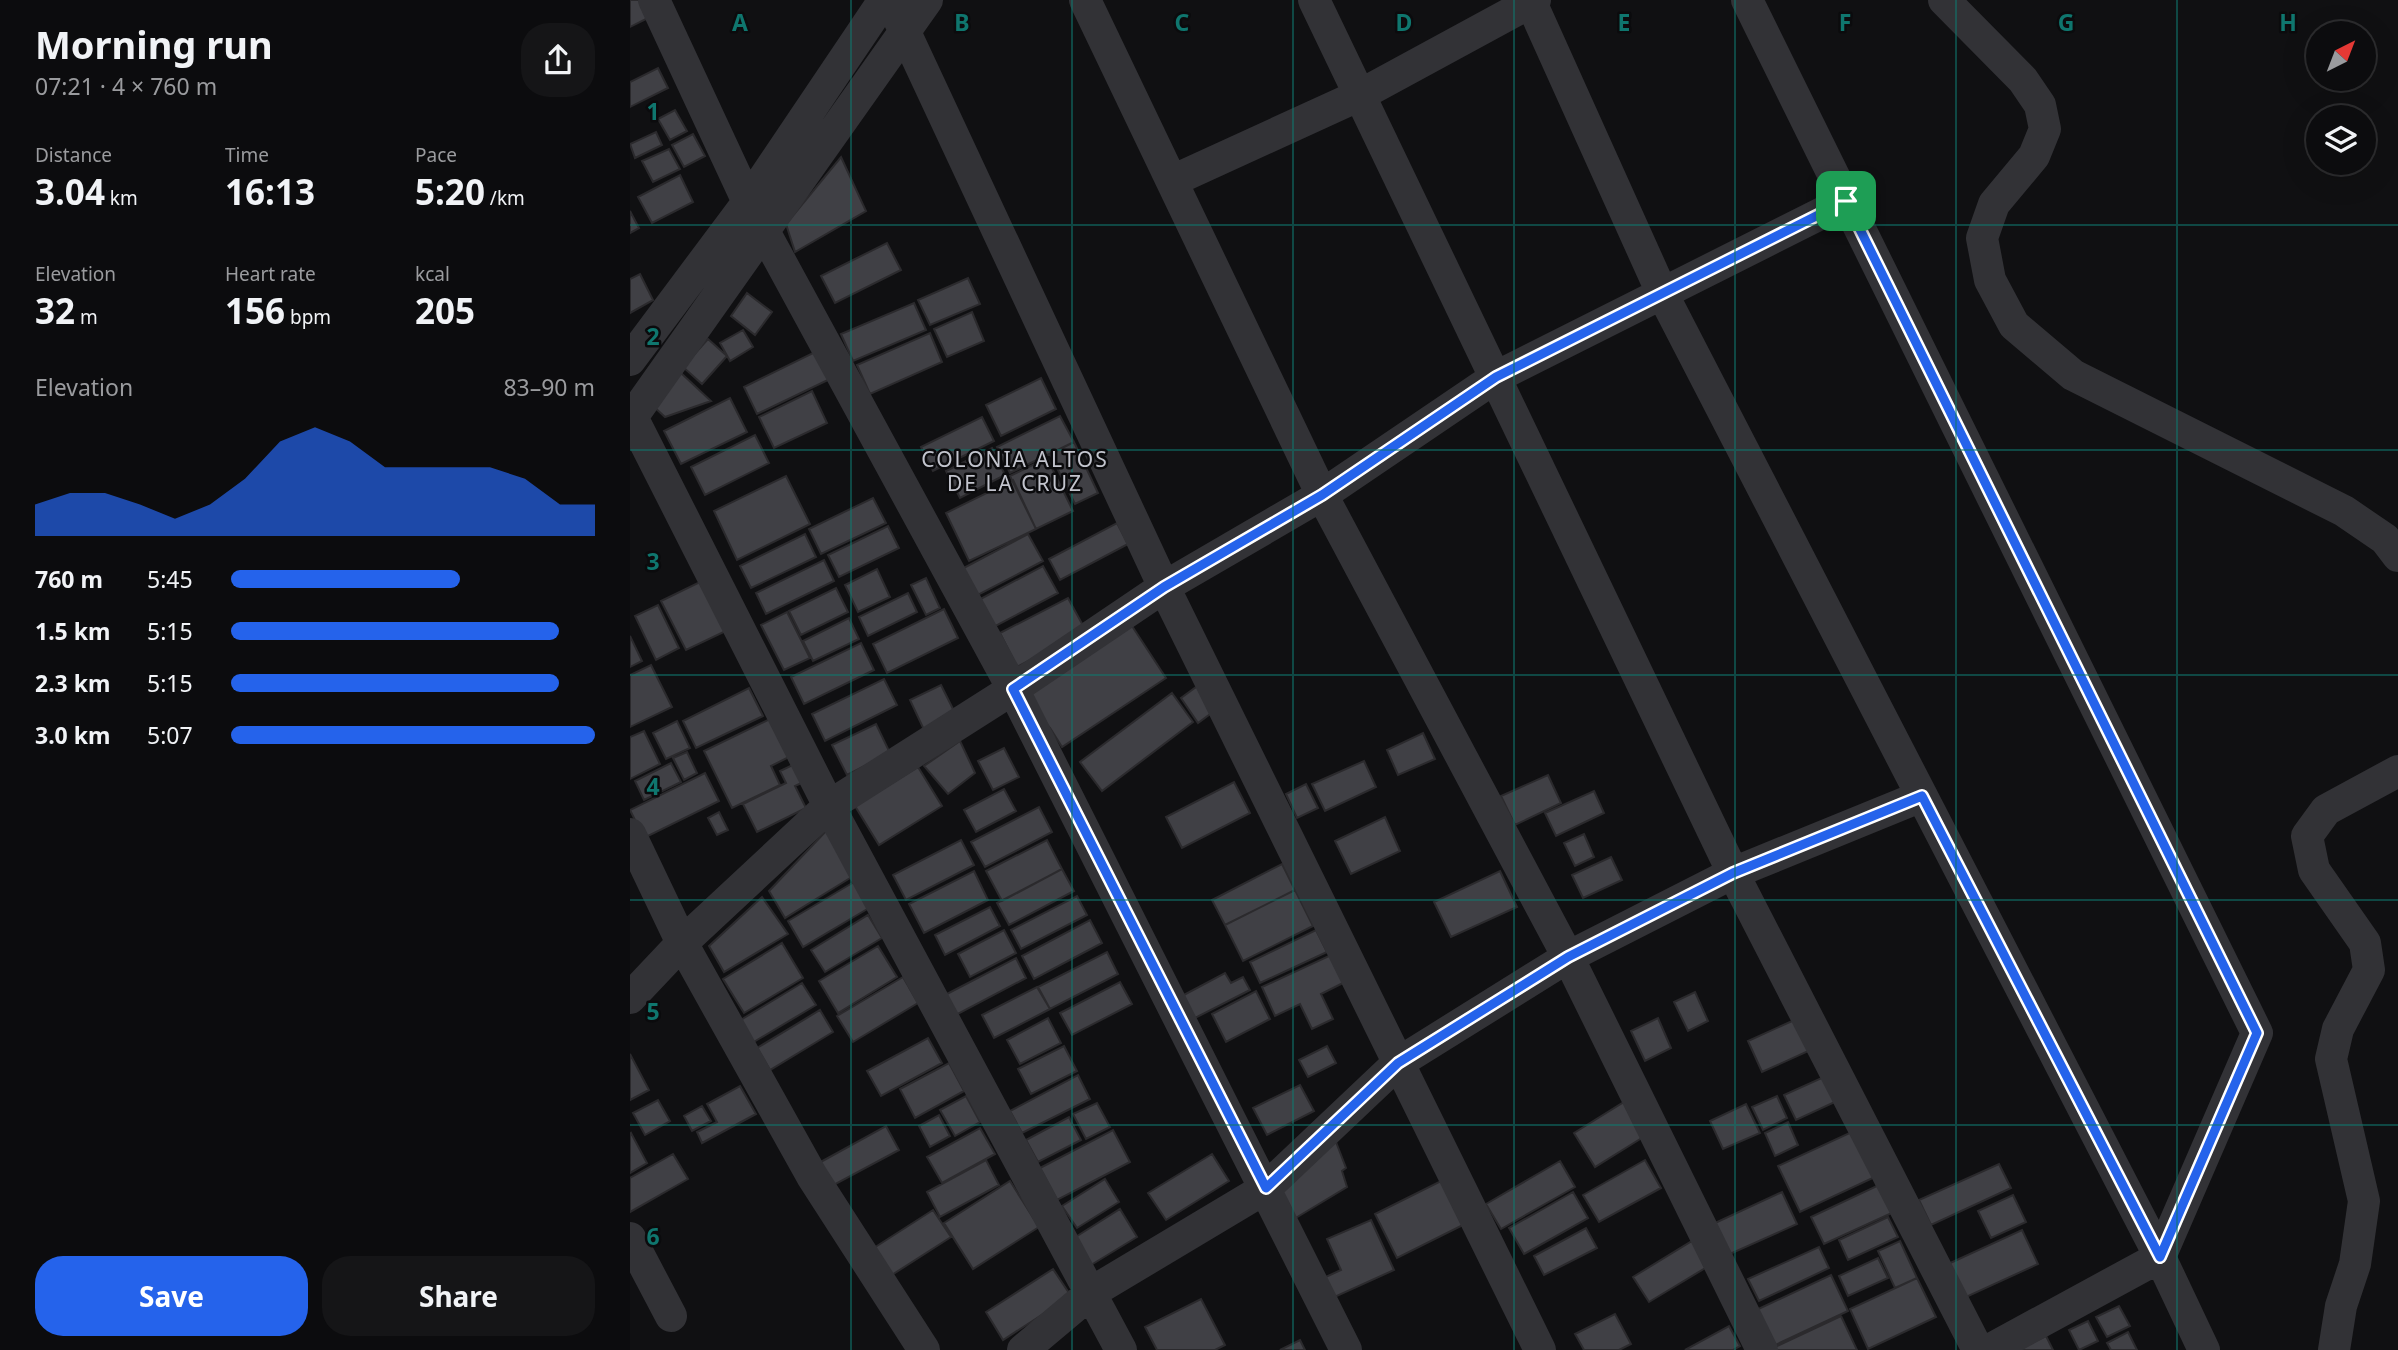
<!DOCTYPE html>
<html lang="en">
<head>
<meta charset="utf-8">
<style>
  :root { --surface:#0c0c0e; --page:#151517; --text:#f1f3f6; --muted:#9a9b9e; --line:#2c2c2e; --accent:#2563eb }
  body { margin:0; font-family:"Noto Sans",sans-serif; background:var(--page); color:var(--text); height:100vh; display:flex; flex-direction:column; font-size:26px; white-space:nowrap }
  * { box-sizing:border-box; margin:0 }
  p { font-size:23px; color:var(--muted) }
  .icon { flex:none; width:38px; height:38px; fill:none; stroke:currentColor; stroke-width:2; stroke-linecap:round; stroke-linejoin:round }
  .map { position:relative; flex:1; overflow:hidden }
  .side { display:flex; flex-direction:column; background:var(--surface); width:630px }
  .side>* { flex:none }
  .needle { width:46px; rotate:42deg }
  .buttons { position:absolute; left:1676px; top:21px; display:grid; gap:14px }
  .buttons a { display:grid; place-items:center; width:70px; height:70px; border-radius:50%; background:var(--surface); box-shadow:0 7px 28px #0002,0 0 0 2px var(--line); font-size:35px }
  .pin { position:absolute; display:grid; place-items:center; width:60px; height:60px; color:#fff; margin:-30px; border-radius:14px; box-shadow:0 4px 10px #0006 }
  .round { display:grid; place-items:center; flex:none; width:74px; height:74px; border-radius:28px; background:var(--page) }
  .head { display:flex; align-items:center; justify-content:space-between; height:119px; padding:0 35px }
  h1 { font-size:38px; font-weight:700; line-height:52px }
  .figures { display:grid; grid-template-columns:repeat(3,1fr); gap:10px; height:119px; padding:7px 35px }
  .figures div { display:grid; align-content:center }
  .figures b { font-size:35px; font-weight:700 }
  .figures small { font-size:19px; font-weight:400 }
  .figures p { font-size:19px }
  .chart { height:196px; padding:14px 35px }
  .chart p { display:flex; justify-content:space-between }
  .chart svg { width:100%; height:126px; margin-top:7px; fill:var(--accent); opacity:.7 }
  .primary-button { display:flex; gap:14px; margin-top:auto; padding:14px 35px }
  .primary-button a { flex:1; height:80px; border-radius:28px; background:var(--accent); color:#fff; font-size:28px; font-weight:700; line-height:80px; text-align:center }
  .primary-button a+a { background:var(--page); color:var(--text) }
  ul { padding:0 35px; list-style:none; font-size:23px }
  li { display:grid; grid-template-columns:112px 84px 1fr; align-items:center; height:52px }
  li i { height:18px; border-radius:9px; background:var(--accent) }
  main { display:flex; flex:1; min-height:0 }
  .map>svg:first-child { display:block }
  .building { fill:#404045; stroke:#2b2a2d; stroke-width:2 }
  .lines { fill:none; stroke-linecap:round; stroke-linejoin:round }
  .minor { stroke:#323236; stroke-width:32 }
  .route-casing { stroke:#fff; stroke-width:14 }
  .route { stroke:#2563eb; stroke-width:9 }
  .grid { fill:none; stroke:#0f766e; stroke-width:2; stroke-opacity:0.55 }
  .labels { text-anchor:middle; stroke-width:5; stroke-linejoin:round; paint-order:stroke }
  .neighbourhood-label { font-size:21px; letter-spacing:2px; fill:#c3c5ce; stroke:#0b0b0d }
  .grid-label { font-size:23px; text-anchor:middle; font-weight:bold; fill:#0f766e; stroke:#0b0b0d; stroke-width:5; stroke-linejoin:round; paint-order:stroke }
</style>
</head>
<body>
<main>
<section class="side">
<div class="head"><div><h1>Morning run</h1><p>07:21 · 4 × 760 m</p></div><a class="round"><svg class="icon" aria-label="share" viewBox="0 0 24 24"><path d="M12 15V3M7 8l5-5 5 5M5 13v7h14v-7"/></svg></a></div>
<div class="figures">
<div><p>Distance</p><b>3.04<small> km</small></b></div>
<div><p>Time</p><b>16:13</b></div>
<div><p>Pace</p><b>5:20<small> /km</small></b></div>
</div>
<div class="figures">
<div><p>Elevation</p><b>32<small> m</small></b></div>
<div><p>Heart rate</p><b>156<small> bpm</small></b></div>
<div><p>kcal</p><b>205</b></div>
</div>
<div class="chart"><p><span>Elevation</span>83–90 m</p>
<svg viewBox="0 0 160 44" preserveAspectRatio="none"><path d="M0 44V33L10 29L20 29L30 33L40 38L50 33L60 24L70 11L80 6L90 11L100 20L110 20L120 20L130 20L140 24L150 33L160 33V44z"/></svg>
</div>
<ul>
<li><b>760 m</b>5:45<i style="width:63%"></i></li>
<li><b>1.5 km</b>5:15<i style="width:90%"></i></li>
<li><b>2.3 km</b>5:15<i style="width:90%"></i></li>
<li><b>3.0 km</b>5:07<i style="width:100%"></i></li>
</ul>
<div class="primary-button"><a>Save</a><a>Share</a></div>
</section>
<div class="map">
<svg width="1768" height="1350" viewBox="0 0 1768 1350">
  <rect width="100%" height="100%" fill="#101012"/>
  <!-- building -->
  <path class="building" d="M 0,0 L 9,0 L 18,18 L 0,27 Z
    M 28,68 L 38,88 L 0,107 L 0,82 Z
    M 45,110 L 57,131 L 40,140 L 28,119 Z
    M 26,132 L 32,145 L 5,158 L 0,144 Z
    M 63,134 L 75,156 L 54,167 L 42,145 Z
    M 39,149 L 50,169 L 23,182 L 12,161 Z
    M 211,157 L 236,211 L 165,252 L 156,224 Z
    M 50,175 L 63,202 L 22,223 L 8,197 Z
    M 0,211 L 9,228 L 0,233 Z
    M 257,243 L 271,270 L 205,303 L 191,276 Z
    M 10,274 L 23,300 L 0,313 L 0,279 Z
    M 338,278 L 350,304 L 300,325 L 288,300 Z
    M 117,293 L 142,312 L 125,335 L 101,316 Z
    M 284,303 L 296,330 L 223,361 L 211,334 Z
    M 342,312 L 354,341 L 317,357 L 304,329 Z
    M 113,330 L 123,347 L 100,361 L 90,343 Z
    M 300,333 L 312,362 L 240,394 L 227,365 Z
    M 78,339 L 97,356 L 72,384 L 53,367 Z
    M 187,351 L 200,379 L 127,414 L 114,387 Z
    M 51,373 L 81,401 L 35,417 L 22,405 Z
    M 411,378 L 426,409 L 371,436 L 356,405 Z
    M 182,391 L 197,423 L 144,448 L 129,417 Z
    M 100,398 L 117,432 L 51,464 L 34,431 Z
    M 430,416 L 444,442 L 380,473 L 367,447 Z
    M 352,417 L 364,441 L 303,471 L 291,447 Z
    M 125,435 L 139,463 L 75,495 L 61,467 Z
    M 444,442 L 468,493 L 445,504 L 420,454 Z
    M 362,448 L 375,475 L 330,498 L 316,471 Z
    M 417,458 L 443,511 L 406,529 L 380,476 Z
    M 156,476 L 180,524 L 107,560 L 84,511 Z
    M 383,480 L 406,529 L 339,561 L 316,513 Z
    M 243,498 L 256,523 L 191,554 L 179,529 Z
    M 487,523 L 498,544 L 430,580 L 419,559 Z
    M 258,526 L 269,548 L 209,577 L 198,555 Z
    M 175,534 L 186,557 L 121,588 L 110,566 Z
    M 398,534 L 413,561 L 342,598 L 328,571 Z
    M 194,560 L 204,581 L 136,614 L 126,593 Z
    M 413,566 L 428,593 L 358,630 L 343,603 Z
    M 247,569 L 260,597 L 228,612 L 215,585 Z
    M 296,578 L 310,608 L 296,615 L 281,585 Z
    M 76,579 L 100,629 L 56,650 L 31,601 Z
    M 206,588 L 218,612 L 171,635 L 159,611 Z
    M 278,593 L 287,612 L 238,636 L 229,617 Z
    M 438,598 L 456,631 L 387,667 L 370,633 Z
    M 28,605 L 49,648 L 26,660 L 5,616 Z
    M 314,609 L 328,638 L 257,673 L 243,644 Z
    M 157,612 L 180,658 L 154,670 L 131,625 Z
    M 219,618 L 229,639 L 183,661 L 173,641 Z
    M 502,626 L 536,678 L 432,747 L 420,728 L 390,699 Z
    M 0,636 L 12,661 L 0,667 Z
    M 231,643 L 244,670 L 174,704 L 161,677 Z
    M 21,665 L 42,707 L 0,727 L 0,675 Z
    M 254,679 L 267,705 L 195,741 L 182,714 Z
    M 573,682 L 591,706 L 568,723 L 551,698 Z
    M 311,685 L 327,717 L 295,732 L 280,700 Z
    M 119,688 L 133,716 L 66,748 L 53,721 Z
    M 542,693 L 563,722 L 472,791 L 450,762 Z
    M 144,717 L 163,755 L 141,766 L 150,785 L 102,808 L 74,751 Z
    M 47,721 L 60,748 L 36,759 L 23,733 Z
    M 246,724 L 260,753 L 217,775 L 202,745 Z
    M 14,731 L 30,764 L 0,779 L 0,737 Z
    M 793,733 L 805,759 L 768,775 L 757,750 Z
    M 330,741 L 345,773 L 318,794 L 294,766 Z
    M 374,748 L 389,777 L 363,790 L 348,761 Z
    M 57,752 L 67,773 L 54,780 L 43,758 Z
    M 734,761 L 746,787 L 695,811 L 682,784 Z
    M 169,762 L 178,780 L 165,786 L 176,808 L 127,832 L 113,804 L 156,783 L 150,771 Z
    M 41,763 L 51,782 L 14,800 L 5,781 Z
    M 288,767 L 312,806 L 249,845 L 225,806 Z
    M 75,773 L 89,801 L 14,838 L 0,810 Z
    M 918,775 L 931,803 L 885,825 L 871,796 Z
    M 604,782 L 620,813 L 552,848 L 536,817 Z
    M 676,784 L 688,808 L 667,818 L 656,794 Z
    M 374,789 L 386,811 L 346,832 L 334,810 Z
    M 964,791 L 974,813 L 926,836 L 915,813 Z
    M 409,807 L 422,832 L 355,867 L 341,842 Z
    M 89,812 L 98,830 L 87,835 L 78,818 Z
    M 755,817 L 770,851 L 721,874 L 705,841 Z
    M 198,829 L 225,875 L 155,918 L 139,891 Z
    M 954,834 L 964,857 L 945,866 L 934,843 Z
    M 331,840 L 344,865 L 276,900 L 263,875 Z
    M 417,840 L 432,869 L 372,901 L 356,871 Z
    M 981,857 L 992,880 L 953,898 L 942,875 Z
    M 652,864 L 665,890 L 595,925 L 582,900 Z
    M 432,869 L 444,891 L 379,925 L 367,903 Z
    M 344,871 L 358,900 L 294,933 L 279,904 Z
    M 870,871 L 887,907 L 821,937 L 804,902 Z
    M 224,882 L 239,908 L 173,947 L 158,921 Z
    M 665,890 L 683,926 L 613,961 L 595,925 Z
    M 447,896 L 457,915 L 391,949 L 381,930 Z
    M 132,897 L 158,934 L 94,972 L 79,946 Z
    M 360,907 L 370,926 L 315,955 L 305,935 Z
    M 238,915 L 252,938 L 195,972 L 181,950 Z
    M 460,920 L 472,943 L 404,979 L 392,956 Z
    M 374,930 L 386,953 L 340,977 L 328,954 Z
    M 686,930 L 697,952 L 630,983 L 620,962 Z
    M 152,943 L 173,978 L 114,1013 L 93,979 Z
    M 248,946 L 267,977 L 208,1013 L 189,981 Z
    M 477,952 L 488,974 L 420,1009 L 408,987 Z
    M 701,955 L 715,982 L 691,994 L 703,1019 L 682,1029 L 670,1004 L 645,1016 L 632,987 Z
    M 386,958 L 396,978 L 324,1016 L 313,996 Z
    M 595,973 L 601,983 L 613,977 L 620,990 L 561,1020 L 550,997 Z
    M 273,977 L 288,1003 L 223,1042 L 207,1016 Z
    M 490,982 L 502,1004 L 442,1035 L 430,1013 Z
    M 172,983 L 186,1005 L 122,1043 L 109,1021 Z
    M 407,987 L 420,1009 L 364,1038 L 352,1015 Z
    M 626,991 L 640,1019 L 596,1042 L 582,1014 Z
    M 1065,992 L 1078,1021 L 1058,1031 L 1044,1002 Z
    M 190,1010 L 203,1032 L 140,1070 L 127,1048 Z
    M 1171,1017 L 1185,1048 L 1132,1072 L 1118,1041 Z
    M 418,1018 L 431,1043 L 390,1064 L 377,1040 Z
    M 1028,1018 L 1041,1048 L 1015,1061 L 1001,1031 Z
    M 298,1038 L 312,1063 L 251,1096 L 237,1071 Z
    M 434,1046 L 447,1071 L 401,1094 L 388,1069 Z
    M 697,1046 L 706,1063 L 678,1077 L 669,1060 Z
    M 0,1054 L 19,1090 L 0,1100 Z
    M 319,1063 L 334,1091 L 285,1118 L 270,1089 Z
    M 448,1075 L 460,1099 L 392,1133 L 380,1111 Z
    M 1196,1076 L 1207,1101 L 1166,1120 L 1154,1095 Z
    M 670,1085 L 684,1111 L 637,1135 L 623,1108 Z
    M 110,1086 L 126,1114 L 72,1143 L 67,1132 L 87,1122 L 77,1104 Z
    M 336,1096 L 350,1122 L 325,1136 L 310,1110 Z
    M 1147,1096 L 1157,1118 L 1133,1130 L 1122,1107 Z
    M 28,1100 L 40,1121 L 15,1135 L 3,1113 Z
    M 994,1102 L 1015,1136 L 965,1167 L 944,1133 Z
    M 467,1103 L 480,1127 L 456,1139 L 443,1114 Z
    M 1116,1104 L 1130,1133 L 1093,1149 L 1080,1121 Z
    M 72,1106 L 81,1121 L 62,1131 L 54,1116 Z
    M 309,1115 L 320,1136 L 300,1147 L 289,1126 Z
    M 439,1117 L 451,1140 L 408,1162 L 396,1140 Z
    M 1158,1122 L 1168,1145 L 1145,1156 L 1135,1133 Z
    M 256,1126 L 269,1150 L 200,1187 L 187,1164 Z
    M 350,1128 L 365,1154 L 312,1183 L 297,1157 Z
    M 483,1130 L 500,1162 L 427,1200 L 410,1168 Z
    M 1226,1130 L 1247,1176 L 1170,1212 L 1148,1166 Z
    M 1,1133 L 17,1163 L 0,1173 L 0,1134 Z
    M 706,1142 L 716,1168 L 712,1171 L 717,1187 L 664,1219 L 642,1188 Z
    M 43,1154 L 58,1179 L 0,1212 L 0,1178 Z
    M 582,1154 L 599,1181 L 536,1220 L 518,1193 Z
    M 356,1160 L 369,1185 L 310,1217 L 297,1192 Z
    M 1015,1160 L 1031,1188 L 969,1222 L 953,1195 Z
    M 930,1161 L 945,1187 L 871,1229 L 856,1204 Z
    M 1369,1164 L 1381,1188 L 1301,1225 L 1289,1200 Z
    M 817,1178 L 839,1222 L 767,1258 L 745,1214 Z
    M 475,1179 L 489,1202 L 447,1228 L 432,1206 Z
    M 380,1181 L 409,1227 L 343,1269 L 314,1223 Z
    M 1251,1184 L 1264,1212 L 1194,1244 L 1181,1217 Z
    M 943,1192 L 958,1218 L 894,1254 L 879,1228 Z
    M 1152,1192 L 1167,1224 L 1100,1254 L 1085,1223 Z
    M 1383,1195 L 1396,1222 L 1361,1238 L 1348,1211 Z
    M 490,1209 L 507,1237 L 461,1265 L 444,1238 Z
    M 303,1210 L 321,1237 L 254,1280 L 236,1253 Z
    M 1258,1217 L 1268,1237 L 1218,1260 L 1209,1240 Z
    M 741,1220 L 764,1270 L 698,1300 L 689,1280 L 711,1270 L 697,1239 Z
    M 956,1228 L 967,1248 L 914,1275 L 904,1256 Z
    M 1392,1230 L 1408,1264 L 1334,1298 L 1318,1264 Z
    M 1062,1241 L 1077,1267 L 1019,1302 L 1003,1277 Z
    M 1270,1241 L 1287,1278 L 1265,1288 L 1248,1251 Z
    M 1189,1247 L 1199,1268 L 1129,1301 L 1118,1279 Z
    M 1248,1258 L 1258,1278 L 1218,1296 L 1209,1276 Z
    M 423,1269 L 441,1296 L 373,1340 L 356,1312 Z
    M 1201,1275 L 1218,1311 L 1141,1347 L 1124,1311 Z
    M 1287,1278 L 1306,1317 L 1238,1349 L 1220,1309 Z
    M 571,1299 L 595,1345 L 585,1350 L 527,1350 L 515,1327 Z
    M 1489,1306 L 1500,1326 L 1477,1337 L 1466,1317 Z
    M 985,1314 L 1001,1344 L 989,1350 L 954,1350 L 945,1334 Z
    M 1211,1316 L 1227,1350 L 1146,1350 L 1145,1347 Z
    M 1458,1321 L 1468,1341 L 1449,1350 L 1439,1330 Z
    M 1099,1326 L 1110,1346 L 1103,1350 L 1055,1350 Z
    M 1498,1332 L 1507,1350 L 1481,1350 L 1477,1343 Z
    M 1416,1336 L 1423,1350 L 1387,1350 Z
    M 670,1340 L 675,1350 L 650,1350 Z"/>
  <g class="lines">
    <!-- minor -->
    <path class="minor" d="M 24,0 L 118,202 L 383,689 L 716,1350
      M 260,0 L 534,587 L 910,1350
      M 455,0 L 692,495 L 938,957 L 1132,1350
      M 684,0 L 1103,873 L 1348,1350
      M 900,0 L 1032,293 L 1530,1257
      M 1117,0 L 1627,1033 L 1530,1257
      M 1314,0 L 1393,80 L 1410,105 L 1415,129 L 1404,156 L 1364,204 L 1352,238 L 1360,280 L 1384,325 L 1443,375 L 1714,511 L 1755,539 L 1768,556
      M 542,181 L 730,95 L 905,0
      M 0,360 L 118,202 L 254,0
      M 0,413 L 199,806 L 491,1350
      M 0,420 L 297,0
      M 0,834 L 52,943 L 182,1176 L 294,1350
      M 0,998 L 52,943 L 199,806 L 383,689 L 534,587 L 692,495 L 866,377 L 1216,201
      M 0,1238 L 41,1316
      M 393,1350 L 462,1292 L 636,1188 L 768,1063 L 938,957 L 1103,873 L 1292,796
      M 1359,1350 L 1530,1257 L 1574,1350
      M 1704,1350 L 1711,1306 L 1725,1264 L 1734,1201 L 1701,1059 L 1708,1029 L 1739,970 L 1735,943 L 1684,870 L 1677,836 L 1696,810 L 1768,771"/>
  </g>
  <g class="lines">
    <defs>
      <path id="route" d="M 1216,201 L 1627,1033 L 1530,1257 L 1292,796 L 1103,873 L 938,957 L 768,1063 L 636,1188 L 383,689 L 534,587 L 692,495 L 866,377 Z"/>
    </defs>
    <!-- route casing -->
    <use href="#route" class="route-casing"/>
    <!-- route -->
    <use href="#route" class="route"/>
  </g>
  <!-- grid -->
  <path class="grid" d="M 221,0 L 221,1350M 442,0 L 442,1350M 663,0 L 663,1350M 884,0 L 884,1350M 1105,0 L 1105,1350M 1326,0 L 1326,1350M 1547,0 L 1547,1350M 0,225 L 1768,225M 0,450 L 1768,450M 0,675 L 1768,675M 0,900 L 1768,900M 0,1125 L 1768,1125"/>
  <g class="labels">
    <!-- neighbourhood labels -->
    <g class="neighbourhood-label">
      <text x="385" y="467">COLONIA ALTOS<tspan x="385" dy="24">DE LA CRUZ</tspan></text>
    </g>
  </g>
  <g class="grid-label">
    <text x="110" y="31">A</text>
    <text x="332" y="31">B</text>
    <text x="552" y="31">C</text>
    <text x="774" y="31">D</text>
    <text x="994" y="31">E</text>
    <text x="1215" y="31">F</text>
    <text x="1436" y="31">G</text>
    <text x="1658" y="31">H</text>
    <text x="23" y="120">1</text>
    <text x="23" y="345">2</text>
    <text x="23" y="570">3</text>
    <text x="23" y="795">4</text>
    <text x="23" y="1020">5</text>
    <text x="23" y="1245">6</text>
  </g>
</svg>
<div class="buttons">
<a><svg class="needle" viewBox="-14 -14 28 28"><path d="M0-13l5 13h-10z" fill="#e53935"/><path d="M0 13l5-13h-10z" fill="#9a9b9e"/></svg></a>
<a><svg class="icon" aria-label="layers" viewBox="0 0 24 24"><path d="M12 4l9 5-9 5-9-5zM3 14l9 5 9-5"/></svg></a>
</div>
<div class="pin" style="left:1216px;top:201px;background:#1e9e55"><svg class="icon" aria-label="arrive" viewBox="0 0 24 24"><path d="M6 21V4h12l-3 4 3 4H6"/></svg></div>
</div>
</main>
</body>
</html>
